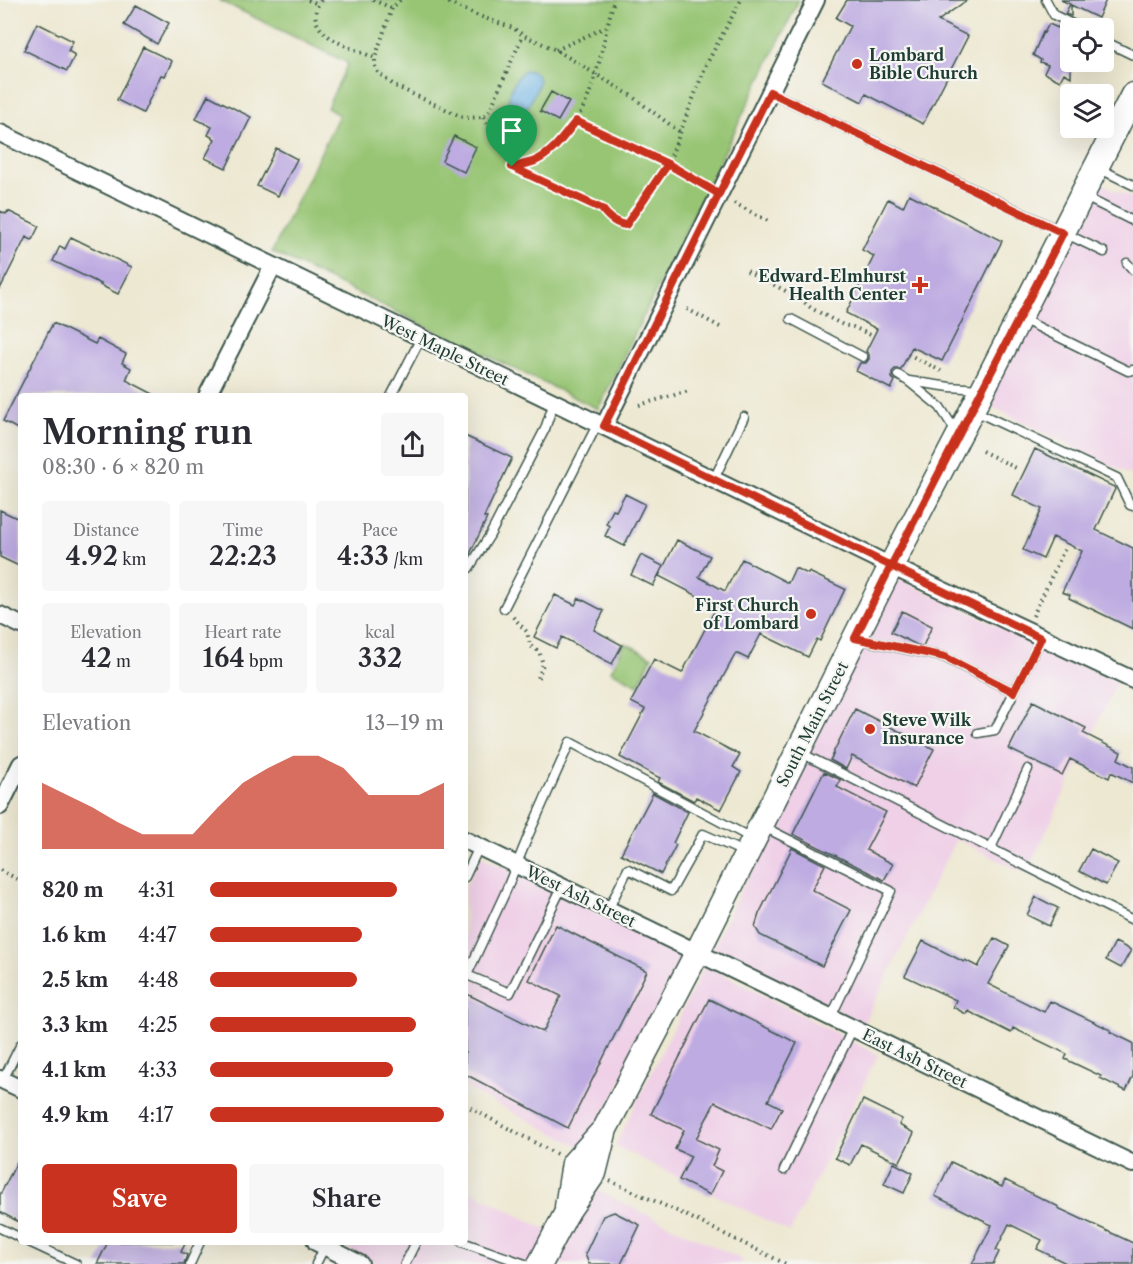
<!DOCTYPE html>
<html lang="en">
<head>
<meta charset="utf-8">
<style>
  :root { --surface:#fff; --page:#f7f7f7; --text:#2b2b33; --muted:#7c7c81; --accent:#c8321e }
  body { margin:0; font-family:"Libre Caslon Text",serif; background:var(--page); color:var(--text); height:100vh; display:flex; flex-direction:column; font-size:22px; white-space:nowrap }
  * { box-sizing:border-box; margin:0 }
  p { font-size:20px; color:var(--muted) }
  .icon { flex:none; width:33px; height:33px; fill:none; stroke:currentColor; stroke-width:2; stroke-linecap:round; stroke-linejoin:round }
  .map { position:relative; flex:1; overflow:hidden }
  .details { position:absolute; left:18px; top:393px; width:450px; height:852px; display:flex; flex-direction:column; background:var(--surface); border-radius:6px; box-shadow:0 6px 24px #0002 }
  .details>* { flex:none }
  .tools { position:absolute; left:1060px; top:18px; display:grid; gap:12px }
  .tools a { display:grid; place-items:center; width:54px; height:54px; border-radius:6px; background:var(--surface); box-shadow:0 6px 24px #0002; font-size:30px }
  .pin { position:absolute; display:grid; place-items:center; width:51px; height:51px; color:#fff; margin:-62px -26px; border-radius:50% 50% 50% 0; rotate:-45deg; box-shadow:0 0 6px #0007 }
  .pin .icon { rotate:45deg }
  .round { display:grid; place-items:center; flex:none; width:63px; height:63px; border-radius:6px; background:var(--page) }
  .overview { display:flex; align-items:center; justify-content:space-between; height:102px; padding:0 24px }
  h1 { font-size:33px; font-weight:600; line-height:45px }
  .stats { display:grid; grid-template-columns:repeat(3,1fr); gap:9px; height:102px; padding:6px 24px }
  .stats div { display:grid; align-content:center; border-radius:6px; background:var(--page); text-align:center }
  .stats b { font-size:26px; font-weight:600 }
  .stats small { font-size:16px; font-weight:400 }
  .stats p { font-size:16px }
  .chart { height:168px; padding:12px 24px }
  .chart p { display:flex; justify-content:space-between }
  .chart svg { width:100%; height:108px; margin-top:6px; fill:var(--accent); opacity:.7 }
  .cta { display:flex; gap:12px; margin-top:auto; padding:12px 24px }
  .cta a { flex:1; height:69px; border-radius:6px; background:var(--accent); color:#fff; font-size:24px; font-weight:600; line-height:69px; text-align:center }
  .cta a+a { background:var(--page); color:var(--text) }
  ul { padding:0 24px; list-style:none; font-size:20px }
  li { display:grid; grid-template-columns:96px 72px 1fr; align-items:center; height:45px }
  li i { height:15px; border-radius:8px; background:var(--accent) }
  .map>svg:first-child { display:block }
  .built { fill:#efd0e7 }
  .green { fill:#97c573; stroke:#5b8154; stroke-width:1.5 }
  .water { fill:#6db2e3; stroke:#46788c; stroke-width:1.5 }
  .building { fill:#bdabe1 }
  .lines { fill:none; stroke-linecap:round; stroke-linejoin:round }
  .service-casing { stroke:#3e574c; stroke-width:11 }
  .minor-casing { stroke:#3e574c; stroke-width:20 }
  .secondary-casing { stroke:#3e574c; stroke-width:27 }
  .path { stroke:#3e574c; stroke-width:4; stroke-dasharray:1.5 4.5; stroke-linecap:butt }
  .service { stroke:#fff; stroke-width:8 }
  .minor { stroke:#fff; stroke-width:16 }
  .secondary { stroke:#fff; stroke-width:24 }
  .route-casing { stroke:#fff; stroke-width:12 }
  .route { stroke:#c8321e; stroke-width:8 }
  .poi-dot { fill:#c8321e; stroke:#f6f6f2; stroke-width:2 }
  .labels { text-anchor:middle; stroke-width:4.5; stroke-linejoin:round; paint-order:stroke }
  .poi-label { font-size:16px; font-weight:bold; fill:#1f3d34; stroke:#f6f6f2; text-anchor:start }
  .street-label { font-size:16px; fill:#1f3d34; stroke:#f6f6f2 }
</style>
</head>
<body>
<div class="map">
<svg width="1133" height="1264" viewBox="0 0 1133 1264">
  <rect width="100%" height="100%" fill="#f6f6f2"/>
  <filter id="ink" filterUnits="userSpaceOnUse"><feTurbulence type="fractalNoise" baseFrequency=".0167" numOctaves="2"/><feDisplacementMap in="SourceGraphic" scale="12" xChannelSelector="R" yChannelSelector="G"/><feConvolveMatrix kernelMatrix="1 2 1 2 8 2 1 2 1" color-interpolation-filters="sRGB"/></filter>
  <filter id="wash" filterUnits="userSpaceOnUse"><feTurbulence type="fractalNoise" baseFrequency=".008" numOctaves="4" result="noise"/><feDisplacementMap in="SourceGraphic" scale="24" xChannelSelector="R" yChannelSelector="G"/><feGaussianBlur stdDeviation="1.35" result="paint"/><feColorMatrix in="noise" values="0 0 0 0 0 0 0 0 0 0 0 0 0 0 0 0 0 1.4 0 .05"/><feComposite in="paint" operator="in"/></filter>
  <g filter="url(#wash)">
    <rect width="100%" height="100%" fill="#ede8d1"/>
    <!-- built -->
    <path class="built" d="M 1103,183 L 1112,189 L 1133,198 L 1133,476 L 984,403 Z
      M 895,577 L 1117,682 L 1026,874 L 956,839 L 864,1023 L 712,949 Z
      M 481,856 L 684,956 L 587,1150 L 465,1088 L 465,888 Z
      M 705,965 L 878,1055 L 790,1232 L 615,1146 Z
      M 465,1188 L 549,1231 L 532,1264 L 378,1264 L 334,1242 L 465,1242 Z
      M 592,1188 L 743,1260 L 740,1264 L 554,1264 Z"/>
    <!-- green -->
    <path class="green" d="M 219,0 L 799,0 L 598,409 L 272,252 L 339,115 L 327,108 L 348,63 Z
      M 625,643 L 652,657 L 638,685 L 611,671 Z"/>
    <!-- water -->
    <path class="water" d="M 525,70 C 530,71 536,71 538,77 C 541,83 536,91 533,96 C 528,109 522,120 509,107 C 507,95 515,76 525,70 Z"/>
    <g id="blocks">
      <!-- building -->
      <path class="building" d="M 847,0 L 967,0 L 938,21 L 968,36 L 923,124 L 866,94 L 862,102 L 822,81 L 850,26 L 836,18 Z
        M 1061,0 L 1106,0 L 1098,18 L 1071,5 L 1071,16 L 1065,14 L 1070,4 Z
        M 136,5 L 169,23 L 157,44 L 124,25 Z
        M 37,23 L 73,41 L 68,51 L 75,55 L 67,71 L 24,50 Z
        M 1049,24 L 1058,28 L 1059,25 L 1071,31 L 1071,77 L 1064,73 L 1060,81 L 1044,73 L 1048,65 L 1040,62 L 1041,60 L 1033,55 L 1043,32 L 1044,33 Z
        M 143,47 L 172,61 L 165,76 L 161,75 L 143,113 L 117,100 Z
        M 551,92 L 569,102 L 558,121 L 540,111 Z
        M 208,95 L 251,117 L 226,168 L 205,158 L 215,139 L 208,135 L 212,127 L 196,119 Z
        M 454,136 L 476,147 L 464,172 L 442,161 Z
        M 276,148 L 297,159 L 278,196 L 257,186 Z
        M 909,194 L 1002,241 L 942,361 L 912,347 L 901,369 L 895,369 L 892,372 L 892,378 L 895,381 L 891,389 L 856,371 L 860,363 L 866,363 L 869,359 L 869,354 L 866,351 L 877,329 L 846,313 L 874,256 L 862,250 L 888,199 L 903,207 Z
        M 0,211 L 6,214 L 8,211 L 39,226 L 32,240 L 26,237 L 0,289 Z
        M 71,237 L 132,267 L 118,294 L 100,285 L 101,284 L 53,261 L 60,246 L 65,249 Z
        M 53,323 L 95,344 L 98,339 L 126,354 L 122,363 L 131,368 L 126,380 L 157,396 L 21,396 L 21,431 L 3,421 Z
        M 465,436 L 512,458 L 484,517 L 487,518 L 467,560 L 465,560 Z
        M 1035,449 L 1114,487 L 1115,489 L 1096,530 L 1133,548 L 1133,629 L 1069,598 L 1070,595 L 1062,592 L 1082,551 L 1053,537 L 1043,559 L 1023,550 L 1042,509 L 1013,495 Z
        M 625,494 L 645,504 L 624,546 L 605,536 L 610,526 L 606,524 L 613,510 L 616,511 Z
        M 0,510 L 21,520 L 21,567 L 0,557 Z
        M 677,540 L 710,556 L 699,577 L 725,591 L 742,559 L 788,583 L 795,568 L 808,574 L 809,572 L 845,589 L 820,641 L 817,639 L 808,657 L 761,634 L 748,659 L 736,653 L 694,731 L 740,755 L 733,767 L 741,772 L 721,810 L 696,797 L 694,801 L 658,782 L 660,778 L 620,757 L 645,709 L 631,702 L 654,659 L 682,673 L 717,606 L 659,576 Z
        M 641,555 L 663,566 L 653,586 L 631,575 Z
        M 555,595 L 575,605 L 579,598 L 604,611 L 594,630 L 622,645 L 612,664 L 562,637 L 556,648 L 534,637 Z
        M 902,611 L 932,626 L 923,646 L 917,645 L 891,632 Z
        M 1033,701 L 1086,728 L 1083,733 L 1121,752 L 1118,759 L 1133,767 L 1133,783 L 1111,772 L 1109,778 L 1070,759 L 1062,775 L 1009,749 Z
        M 855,709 L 934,749 L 914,788 L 852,756 L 846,769 L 830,760 L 833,755 L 832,755 Z
        M 824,772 L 841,780 L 837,787 L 886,812 L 866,850 L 893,864 L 884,880 L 793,834 Z
        M 653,793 L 688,812 L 673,843 L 676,845 L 661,874 L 621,854 Z
        M 792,848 L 825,865 L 812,890 L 851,910 L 822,966 L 760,935 L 755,927 L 759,914 Z
        M 1091,849 L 1118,863 L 1106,885 L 1079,871 Z
        M 1036,897 L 1058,908 L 1049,926 L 1027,915 Z
        M 556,925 L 647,971 L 568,1128 L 465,1074 L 465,993 L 543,1032 L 561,996 L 529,980 Z
        M 994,938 L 1009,946 L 988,984 L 1044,1012 L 1050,1001 L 1111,1030 L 1110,1032 L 1133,1043 L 1133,1076 L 1126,1091 L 1100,1078 L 1101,1076 L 1065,1059 L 1067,1054 L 1013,1028 L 1011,1033 L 968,1011 L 966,1014 L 953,1007 L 956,1000 L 905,976 L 923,941 L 964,962 L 965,960 L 978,967 Z
        M 1115,942 L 1131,950 L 1121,968 L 1106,960 Z
        M 709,999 L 797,1043 L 768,1101 L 782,1108 L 771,1129 L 715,1102 L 696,1139 L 719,1150 L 712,1166 L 722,1171 L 710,1195 L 679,1180 L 691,1156 L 675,1149 L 684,1130 L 651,1114 Z
        M 863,1100 L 902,1119 L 899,1125 L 914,1133 L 899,1163 L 861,1144 L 850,1165 L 835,1158 Z
        M 21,1154 L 21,1223 L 0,1212 L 0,1195 Z
        M 951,1162 L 1002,1187 L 1005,1180 L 1059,1207 L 1058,1208 L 1133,1243 L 1133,1264 L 1068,1264 L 1037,1249 L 1042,1240 L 1009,1224 L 996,1250 L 999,1252 L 993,1264 L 972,1264 L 992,1225 L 985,1222 L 985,1221 L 935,1196 Z
        M 894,1163 L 913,1173 L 904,1193 L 884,1184 Z
        M 614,1212 L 640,1225 L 621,1264 L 589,1264 L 585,1254 L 603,1216 Z
        M 108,1242 L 186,1242 L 181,1252 L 187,1255 L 184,1264 L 97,1264 Z"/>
    </g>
  </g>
  <g filter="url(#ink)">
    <use href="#blocks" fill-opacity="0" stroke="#3e574c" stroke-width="1.5"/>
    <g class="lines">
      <defs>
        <path id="service" d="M 1046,0 L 1054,15 L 1080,28
          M 1104,41 L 1133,55
          M 770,92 L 1104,252
          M 1098,168 L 1133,185
          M 1085,197 L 1133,221
          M 1127,263 L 1133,270
          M 791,319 L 863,357
          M 1022,319 L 1128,371 L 1133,370
          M 898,375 L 908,381 L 940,407 L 957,433
          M 909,381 L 950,387 L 980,389
          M 391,396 L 421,338
          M 973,410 L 1117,478 L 1130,505 L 1133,506
          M 714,479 L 744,417
          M 465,566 L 469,568 L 490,535 L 545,429 L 554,402
          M 504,608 L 598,423
          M 858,639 L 944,657 L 1014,692 L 1041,638
          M 978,733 L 995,730 L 1014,692
          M 801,753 L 1133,920
          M 764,827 L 891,891 L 831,1017
          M 991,848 L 1028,769
          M 465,877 L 479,847
          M 562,887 L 510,993 L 467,975 L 505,893 L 529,834 L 570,742 L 753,839
          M 608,910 L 628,869 L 671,891 L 703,834 L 746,853
          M 3,1080 L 21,1044
          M 784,1170 L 853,1028
          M 0,1228 L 21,1238
          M 29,1242 L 76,1264
          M 462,1242 L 525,1264
          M 190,1264 L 200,1242
          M 316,1264 L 325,1246
          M 405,1264 L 416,1242"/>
        <path id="minor" d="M 0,133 L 891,566 L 1133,680
          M 207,396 L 273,266
          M 604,426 L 816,0
          M 0,615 L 21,625
          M 0,806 L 21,764
          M 465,840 L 1133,1164
          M 0,1079 L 21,1089
          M 316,1242 L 360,1264"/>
        <path id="secondary" d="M 567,1207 L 574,1163 L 603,1131
          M 540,1264 L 567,1212 L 594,1173 L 605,1129 L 697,953 L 891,566 L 983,389 L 1133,95"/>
      </defs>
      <!-- service casing -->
      <use href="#service" class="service-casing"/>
      <!-- minor casing -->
      <use href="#minor" class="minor-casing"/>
      <!-- secondary casing -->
      <use href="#secondary" class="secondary-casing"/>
      <!-- path -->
      <path class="path" d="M 308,0 L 318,4
        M 321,0 C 298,34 353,48 375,58
        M 373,0 L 392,8
        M 400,0 L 392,8 L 375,58 L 375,66 L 378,73 L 395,86 L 458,115 L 466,118 L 483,117 L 490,110 L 523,35
        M 443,0 L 476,15 L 513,28 L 523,35 L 556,50 L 630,95 L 680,132
        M 556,50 L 606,27
        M 483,117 L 512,167 L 602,209 C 608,217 616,224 626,225 L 668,164 L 706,65 L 741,0
        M 576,121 L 668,164 L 704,186
        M 512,167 C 524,164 537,162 547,154 C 554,149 560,141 566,134 C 599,94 600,48 614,0
        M 734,203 L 770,222
        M 747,271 L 801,299 L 811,308 L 843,325 L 853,327 L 873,336
        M 687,309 L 720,327
        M 908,354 L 941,371
        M 639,405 L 689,391
        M 982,451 L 1016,468
        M 1033,616 L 1065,548
        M 513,617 L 527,632 L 530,646 L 539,651 L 543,664 L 538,678
        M 0,870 L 21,881
        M 465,1105 L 558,1155
        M 610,1181 L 679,1212 L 786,1264"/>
      <!-- service -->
      <use href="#service" class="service"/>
      <!-- minor -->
      <use href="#minor" class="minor"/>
      <!-- secondary -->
      <use href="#secondary" class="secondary"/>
    </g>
  </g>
  <g class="lines" filter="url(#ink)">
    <defs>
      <path id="route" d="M 512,167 C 519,165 528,164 535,161 C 553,153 564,136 576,121 L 668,164 L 719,194 L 604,426 L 891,566 L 855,638 L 945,657 L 1014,692 L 1041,638 L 891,566 L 1063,233 L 770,92 L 719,194 L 668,164 L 626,225 C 616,224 608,217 602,209 L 512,167"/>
    </defs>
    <!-- route casing -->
    <use href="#route" class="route-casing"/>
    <!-- route -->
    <use href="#route" class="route"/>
  </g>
  <!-- markers -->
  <g class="poi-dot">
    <circle cx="857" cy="64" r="6"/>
    <path d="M917 276h6v6h6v6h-6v6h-6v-6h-6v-6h6z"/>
    <circle cx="811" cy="614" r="6"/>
    <circle cx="870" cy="729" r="6"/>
  </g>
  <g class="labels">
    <!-- poi labels -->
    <g class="poi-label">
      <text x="869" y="61">Lombard<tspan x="869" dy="18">Bible Church</tspan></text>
      <text x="906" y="282" text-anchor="end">Edward-Elmhurst<tspan x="906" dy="18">Health Center</tspan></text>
      <text x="799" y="611" text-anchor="end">First Church<tspan x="799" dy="18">of Lombard</tspan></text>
      <text x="882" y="726">Steve Wilk<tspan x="882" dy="18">Insurance</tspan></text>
    </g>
    <!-- street labels -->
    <g class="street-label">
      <text transform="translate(445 350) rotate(26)" y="6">West Maple Street</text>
      <text transform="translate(812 724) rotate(-63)" y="6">South Main Street</text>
      <text transform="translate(581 896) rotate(26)" y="6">West Ash Street</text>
      <text transform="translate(915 1058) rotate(26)" y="6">East Ash Street</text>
    </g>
  </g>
</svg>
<div class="tools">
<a><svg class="icon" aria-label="locate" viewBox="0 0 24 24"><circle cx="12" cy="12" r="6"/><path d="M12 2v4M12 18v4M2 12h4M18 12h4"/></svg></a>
<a><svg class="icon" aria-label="layers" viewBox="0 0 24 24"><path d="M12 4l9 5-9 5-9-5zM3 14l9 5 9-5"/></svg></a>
</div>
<div class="pin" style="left:512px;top:167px;background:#1e9e55"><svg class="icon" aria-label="arrive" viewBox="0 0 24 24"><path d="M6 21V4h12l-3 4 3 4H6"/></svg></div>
<section class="details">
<div class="overview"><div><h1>Morning run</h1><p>08:30 · 6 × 820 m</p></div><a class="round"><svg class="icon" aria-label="share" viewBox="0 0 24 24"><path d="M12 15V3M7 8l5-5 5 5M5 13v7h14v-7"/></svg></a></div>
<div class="stats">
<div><p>Distance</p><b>4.92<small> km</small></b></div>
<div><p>Time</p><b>22:23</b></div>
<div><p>Pace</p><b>4:33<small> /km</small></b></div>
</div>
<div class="stats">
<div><p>Elevation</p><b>42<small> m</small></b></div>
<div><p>Heart rate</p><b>164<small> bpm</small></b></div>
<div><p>kcal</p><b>332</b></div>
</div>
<div class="chart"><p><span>Elevation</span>13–19 m</p>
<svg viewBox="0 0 160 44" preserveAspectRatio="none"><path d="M0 44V17L10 22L20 27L30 33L40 38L50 38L60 38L70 27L80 17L90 11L100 6L110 6L120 11L130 22L140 22L150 22L160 17V44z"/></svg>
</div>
<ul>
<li><b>820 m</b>4:31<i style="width:80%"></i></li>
<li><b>1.6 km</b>4:47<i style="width:65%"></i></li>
<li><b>2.5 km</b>4:48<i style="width:63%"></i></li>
<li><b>3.3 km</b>4:25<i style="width:88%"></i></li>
<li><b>4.1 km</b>4:33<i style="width:78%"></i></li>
<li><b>4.9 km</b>4:17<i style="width:100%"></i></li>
</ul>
<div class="cta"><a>Save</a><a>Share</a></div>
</section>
</div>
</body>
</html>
